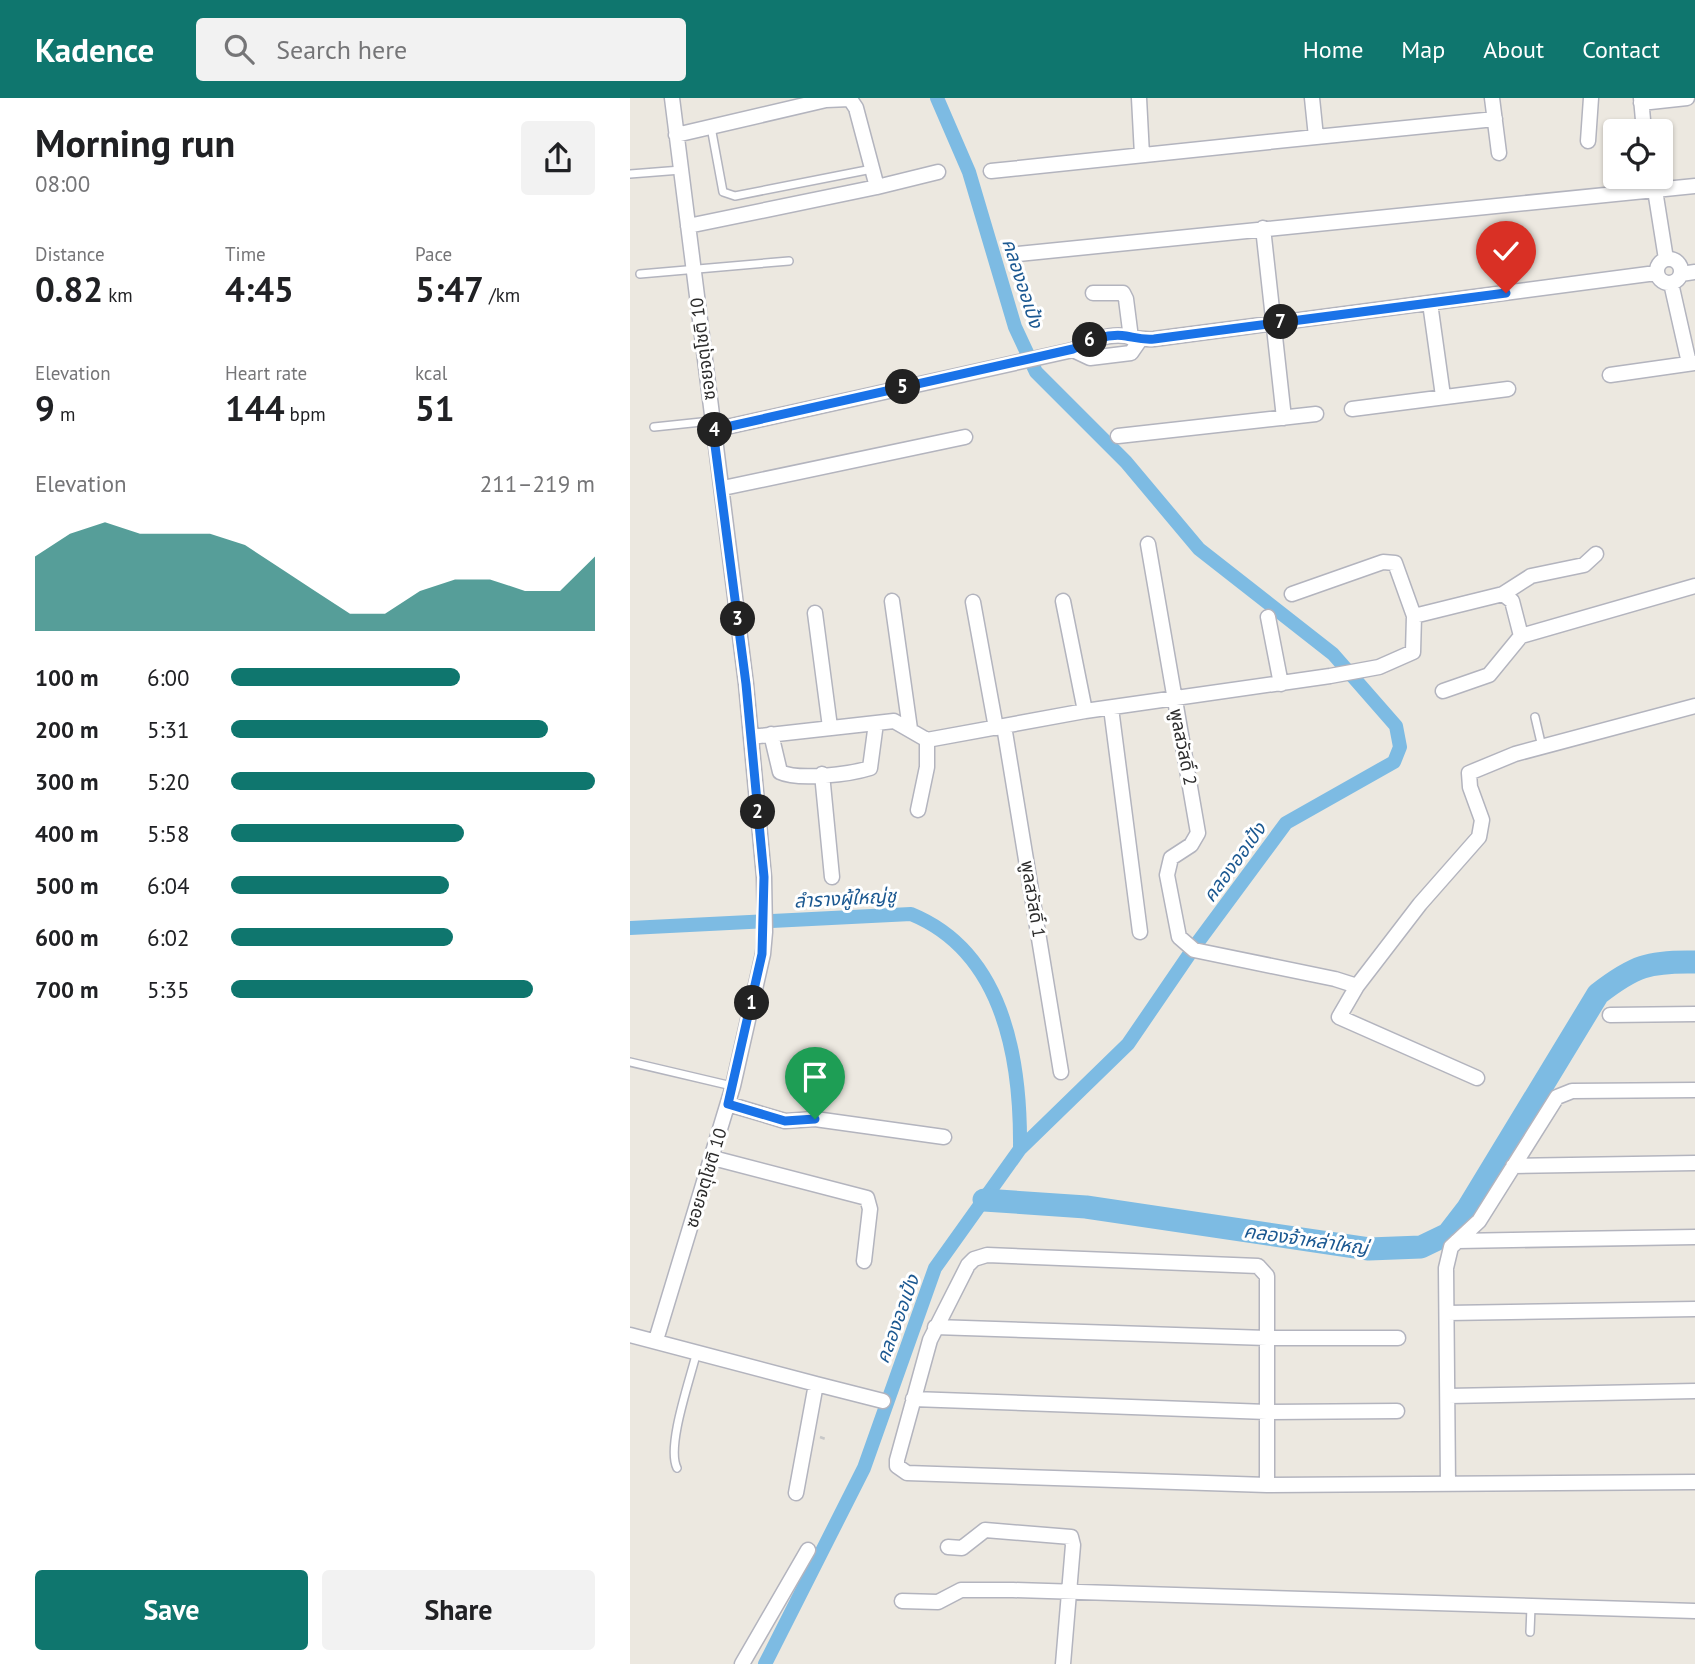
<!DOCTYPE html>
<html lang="en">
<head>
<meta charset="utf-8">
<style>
  :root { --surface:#fff; --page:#f2f2f2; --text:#202124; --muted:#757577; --accent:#0f766e }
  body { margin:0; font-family:"PT Sans","Noto Sans Thai",sans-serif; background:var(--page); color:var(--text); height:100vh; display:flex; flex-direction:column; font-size:26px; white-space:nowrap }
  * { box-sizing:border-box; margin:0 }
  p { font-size:23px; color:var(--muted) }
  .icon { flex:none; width:38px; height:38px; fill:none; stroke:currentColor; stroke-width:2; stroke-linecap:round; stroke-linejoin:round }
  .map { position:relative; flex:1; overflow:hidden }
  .details { display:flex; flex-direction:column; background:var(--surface); width:630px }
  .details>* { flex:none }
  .fabs { position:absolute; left:973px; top:21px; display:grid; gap:14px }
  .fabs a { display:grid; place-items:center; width:70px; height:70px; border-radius:7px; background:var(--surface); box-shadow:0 2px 5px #0004; font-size:35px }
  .pin { position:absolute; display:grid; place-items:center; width:60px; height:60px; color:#fff; margin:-72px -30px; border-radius:50% 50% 50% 0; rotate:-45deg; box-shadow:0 0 7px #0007 }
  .pin .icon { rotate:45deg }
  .km { position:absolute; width:35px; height:35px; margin:-18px; border-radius:50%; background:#222; color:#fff; font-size:19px; line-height:35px; text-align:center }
  .round { display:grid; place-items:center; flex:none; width:74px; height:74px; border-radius:7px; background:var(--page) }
  .overview { display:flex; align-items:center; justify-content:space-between; height:119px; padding:0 35px }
  h1 { font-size:38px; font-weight:600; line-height:52px }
  .stats { display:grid; grid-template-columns:repeat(3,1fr); gap:10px; height:119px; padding:7px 35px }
  .stats div { display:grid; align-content:center }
  .stats b { font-size:35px; font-weight:600 }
  .stats small { font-size:19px; font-weight:400 }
  .stats p { font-size:19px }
  .chart { height:196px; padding:14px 35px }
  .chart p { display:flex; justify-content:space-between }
  .chart svg { width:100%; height:126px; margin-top:7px; fill:var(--accent); opacity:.7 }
  .cta { display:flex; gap:14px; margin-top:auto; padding:14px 35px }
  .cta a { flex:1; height:80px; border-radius:7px; background:var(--accent); color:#fff; font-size:28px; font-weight:600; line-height:80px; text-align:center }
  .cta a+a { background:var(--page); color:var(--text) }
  ul { padding:0 35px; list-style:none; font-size:23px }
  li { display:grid; grid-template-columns:112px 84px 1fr; align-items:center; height:52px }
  li i { height:18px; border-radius:9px; background:var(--accent) }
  header { display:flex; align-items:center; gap:42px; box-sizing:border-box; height:98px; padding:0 35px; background:var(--accent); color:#fff }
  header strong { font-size:33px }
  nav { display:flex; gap:38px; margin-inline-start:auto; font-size:24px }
  .search { width:490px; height:63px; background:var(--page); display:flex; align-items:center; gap:18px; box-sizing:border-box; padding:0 24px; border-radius:7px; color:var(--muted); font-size:26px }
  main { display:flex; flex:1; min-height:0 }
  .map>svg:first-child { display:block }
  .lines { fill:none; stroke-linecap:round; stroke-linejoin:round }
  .canal { stroke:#7dbbe3; stroke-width:14 }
  .river { stroke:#7dbbe3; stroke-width:23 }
  .service-casing { stroke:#b3b4be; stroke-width:10 }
  .minor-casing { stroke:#b3b4be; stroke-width:17 }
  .path { stroke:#c8c8c8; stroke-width:2.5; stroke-dasharray:5 3.5; stroke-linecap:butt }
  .service { stroke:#fff; stroke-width:7 }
  .minor { stroke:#fff; stroke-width:14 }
  .route-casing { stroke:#fff; stroke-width:14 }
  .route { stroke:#1a73e8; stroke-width:9 }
  .labels { text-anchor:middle; stroke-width:6; stroke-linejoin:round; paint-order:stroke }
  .street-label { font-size:18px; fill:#2c2c2c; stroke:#fff }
  .water-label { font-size:19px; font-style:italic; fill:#1b5891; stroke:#fff }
</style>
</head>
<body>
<header>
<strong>Kadence</strong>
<div class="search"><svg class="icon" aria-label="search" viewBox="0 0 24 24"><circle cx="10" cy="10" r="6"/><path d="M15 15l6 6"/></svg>Search here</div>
<nav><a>Home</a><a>Map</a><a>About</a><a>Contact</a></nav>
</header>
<main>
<section class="details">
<div class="overview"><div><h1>Morning run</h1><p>08:00</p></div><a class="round"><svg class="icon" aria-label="share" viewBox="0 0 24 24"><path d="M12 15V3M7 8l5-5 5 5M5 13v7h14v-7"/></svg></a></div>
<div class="stats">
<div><p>Distance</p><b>0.82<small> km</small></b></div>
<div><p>Time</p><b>4:45</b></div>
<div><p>Pace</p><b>5:47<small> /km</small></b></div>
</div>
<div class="stats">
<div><p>Elevation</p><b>9<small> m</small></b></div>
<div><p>Heart rate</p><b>144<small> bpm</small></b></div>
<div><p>kcal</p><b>51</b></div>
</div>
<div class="chart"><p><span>Elevation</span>211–219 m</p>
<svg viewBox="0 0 160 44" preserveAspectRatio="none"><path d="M0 44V18L10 10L20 6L30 10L40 10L50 10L60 14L70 22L80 30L90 38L100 38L110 30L120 26L130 26L140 30L150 30L160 18V44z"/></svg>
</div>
<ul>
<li><b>100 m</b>6:00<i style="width:63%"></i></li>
<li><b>200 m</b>5:31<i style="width:87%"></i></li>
<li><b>300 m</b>5:20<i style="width:100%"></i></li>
<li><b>400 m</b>5:58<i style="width:64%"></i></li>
<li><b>500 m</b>6:04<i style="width:60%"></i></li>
<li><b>600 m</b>6:02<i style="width:61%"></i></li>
<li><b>700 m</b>5:35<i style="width:83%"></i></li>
</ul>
<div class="cta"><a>Save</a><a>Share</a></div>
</section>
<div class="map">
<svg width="1065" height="1566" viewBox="0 0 1065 1566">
  <rect width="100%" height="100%" fill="#ece8e0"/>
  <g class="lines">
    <!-- canal -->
    <path class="canal" d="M 0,830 L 281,816 C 374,854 391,962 390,1051
      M 135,1566 L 234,1370 L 305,1170 L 390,1051 L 498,946 L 565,848 L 656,725 L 764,664 L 770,649 L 766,628 L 703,556 L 569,451 L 496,364 L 406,274 L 385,229 L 339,74 L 307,0"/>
    <!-- river -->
    <path class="river" d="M 354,1102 L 456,1109 L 739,1151 L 791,1149 L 818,1136 L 838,1110 L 968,896 C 1004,868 1019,863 1065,864"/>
    <defs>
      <path id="service" d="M 81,29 L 93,94 L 105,98 L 242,71
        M 0,76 L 51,72
        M 10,176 L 159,163
        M 24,329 L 81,323
        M 905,619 L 912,649
        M 0,964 L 102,988
        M 47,1370 C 36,1348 61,1279 67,1253
        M 900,1534 L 901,1509"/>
      <path id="minor" d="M 509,0 L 512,57
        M 682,0 L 686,39 L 865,21
        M 862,0 L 869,55
        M 1011,0 L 1014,33
        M 1011,5 L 1057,0
        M 46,37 L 196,2 L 220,1 L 226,10 L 247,89
        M 958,43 L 961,0
        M 361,73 L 686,39
        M 1025,92 L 1065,88
        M 58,128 L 247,89 L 308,74
        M 633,130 L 654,320
        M 388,156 L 1025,92 L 1036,161
        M1027 173a12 12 0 1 1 24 0a12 12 0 1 1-24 0Z
        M 1051,176 L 1065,174
        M 1041,185 L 1059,265
        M 463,195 L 493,195 L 496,201 L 501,240
        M 800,205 L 813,298
        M 443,252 L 460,260 L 501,255 L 510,242
        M 980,277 L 1065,265
        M 722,311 L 878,291
        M 83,332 L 443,252 C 459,243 478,235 496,238 C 507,240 513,242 524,241 L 1026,175
        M 488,338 L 686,316
        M 93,390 L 335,339
        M 518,446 L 568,735 L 561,747 L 541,760 L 537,777 L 549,839 L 564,852 L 705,881 L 727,888 L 790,806 L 849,739 L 852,722 L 840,689 L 839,675 L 885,656 L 1065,608
        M 873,496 L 882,503 L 891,538
        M 262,503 L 280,631
        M 433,503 L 455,613
        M 343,504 L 366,630
        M 185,515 L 200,629
        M 784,518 L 873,496 L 901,478 L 954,467 L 966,456
        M 638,519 L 651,586
        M 813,593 L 859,577 L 891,538 L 1065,488
        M 481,610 L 510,834
        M 374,628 L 431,974
        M 141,636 L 150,674 C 169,683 221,676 240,670 L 246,625
        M 121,639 L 264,623 L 297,642 L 455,613 L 700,578 L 749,569 L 783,554 L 784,518 L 765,465 L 753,464 L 662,496
        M 192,676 L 202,779
        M 288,712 L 297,669 L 297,642
        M 727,888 L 709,919 L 847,980
        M 980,917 L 1065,916
        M 98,1006 L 155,1023 L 185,1021 L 314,1039
        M 83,1060 L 237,1100 L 240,1111 L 234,1163
        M 883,1068 L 1065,1065
        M 827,1143 L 1065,1139
        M 817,1215 L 1065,1211
        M 305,1229 L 637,1240 L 768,1240
        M 0,1237 L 186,1286 L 166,1395
        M 26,1242 L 103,988 L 133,856 L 135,834 L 134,779 L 116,586 L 42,0
        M 186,1286 L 253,1303
        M 818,1298 L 1065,1293
        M 283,1301 L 637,1314 L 767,1313
        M 818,1386 L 816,1170 L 821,1149 L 849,1123 L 927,999 L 942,993 L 1065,992
        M 637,1387 L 637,1178 L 628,1168 L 357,1157 L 344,1161 L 338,1167 L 300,1242 L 267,1362 L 267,1368 L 277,1375 L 637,1387 L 1065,1384
        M 318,1449 L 332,1450 L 355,1432 L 441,1439 L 443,1447 L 433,1566
        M 272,1503 L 308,1504 L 331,1492 L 383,1492 L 1065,1513
        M 112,1566 L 178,1452"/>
    </defs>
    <!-- service casing -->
    <use href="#service" class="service-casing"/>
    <!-- minor casing -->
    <use href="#minor" class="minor-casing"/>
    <!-- path -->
    <path class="path" d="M 190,1339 L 198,1342"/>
    <!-- service -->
    <use href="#service" class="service"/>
    <!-- minor -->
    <use href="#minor" class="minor"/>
  </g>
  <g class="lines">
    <defs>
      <path id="route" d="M 185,1021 L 155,1023 L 98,1006 L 132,856 L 134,779 L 116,586 L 83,332 L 443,251 C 459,243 477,235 496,238 C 507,240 513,242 524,241 L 876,195"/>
    </defs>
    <!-- route casing -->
    <use href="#route" class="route-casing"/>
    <!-- route -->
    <use href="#route" class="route"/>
  </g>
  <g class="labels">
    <!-- street labels -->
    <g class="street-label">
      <text transform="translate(73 251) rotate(-97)" y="6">ซอยจตุโชติ 10</text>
      <text transform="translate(553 649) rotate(79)" y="6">พูลสวัสดิ์ 2</text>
      <text transform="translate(403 801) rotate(81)" y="6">พูลสวัสดิ์ 1</text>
      <text transform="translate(76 1080) rotate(-73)" y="6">ซอยจตุโชติ 10</text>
    </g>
    <!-- water labels -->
    <g class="water-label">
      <text transform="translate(393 185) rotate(72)" y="7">คลองออเป้ง</text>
      <text transform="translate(604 764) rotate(-54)" y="7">คลองออเป้ง</text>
      <text transform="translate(215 800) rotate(-3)" y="7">ลำรางผู้ใหญ่ชู</text>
      <text transform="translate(676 1141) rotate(8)" y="7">คลองจ้าหล่าใหญ่</text>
      <text transform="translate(267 1221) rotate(-70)" y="7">คลองออเป้ง</text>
    </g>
  </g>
</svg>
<div class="fabs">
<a><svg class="icon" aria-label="locate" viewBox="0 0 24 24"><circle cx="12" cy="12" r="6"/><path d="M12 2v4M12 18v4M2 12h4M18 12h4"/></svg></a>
</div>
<div class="pin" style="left:185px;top:1021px;background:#1e9e55"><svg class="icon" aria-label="arrive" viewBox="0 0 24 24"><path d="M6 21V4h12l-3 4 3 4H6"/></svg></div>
<div class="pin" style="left:876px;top:195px;background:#d93025"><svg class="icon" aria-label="check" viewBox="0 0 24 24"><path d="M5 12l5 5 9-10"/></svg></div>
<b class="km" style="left:122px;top:905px">1</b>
<b class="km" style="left:128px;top:714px">2</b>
<b class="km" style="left:108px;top:521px">3</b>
<b class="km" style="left:85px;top:332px">4</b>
<b class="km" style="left:273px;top:289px">5</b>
<b class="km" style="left:460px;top:242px">6</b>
<b class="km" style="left:651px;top:224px">7</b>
</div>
</main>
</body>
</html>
